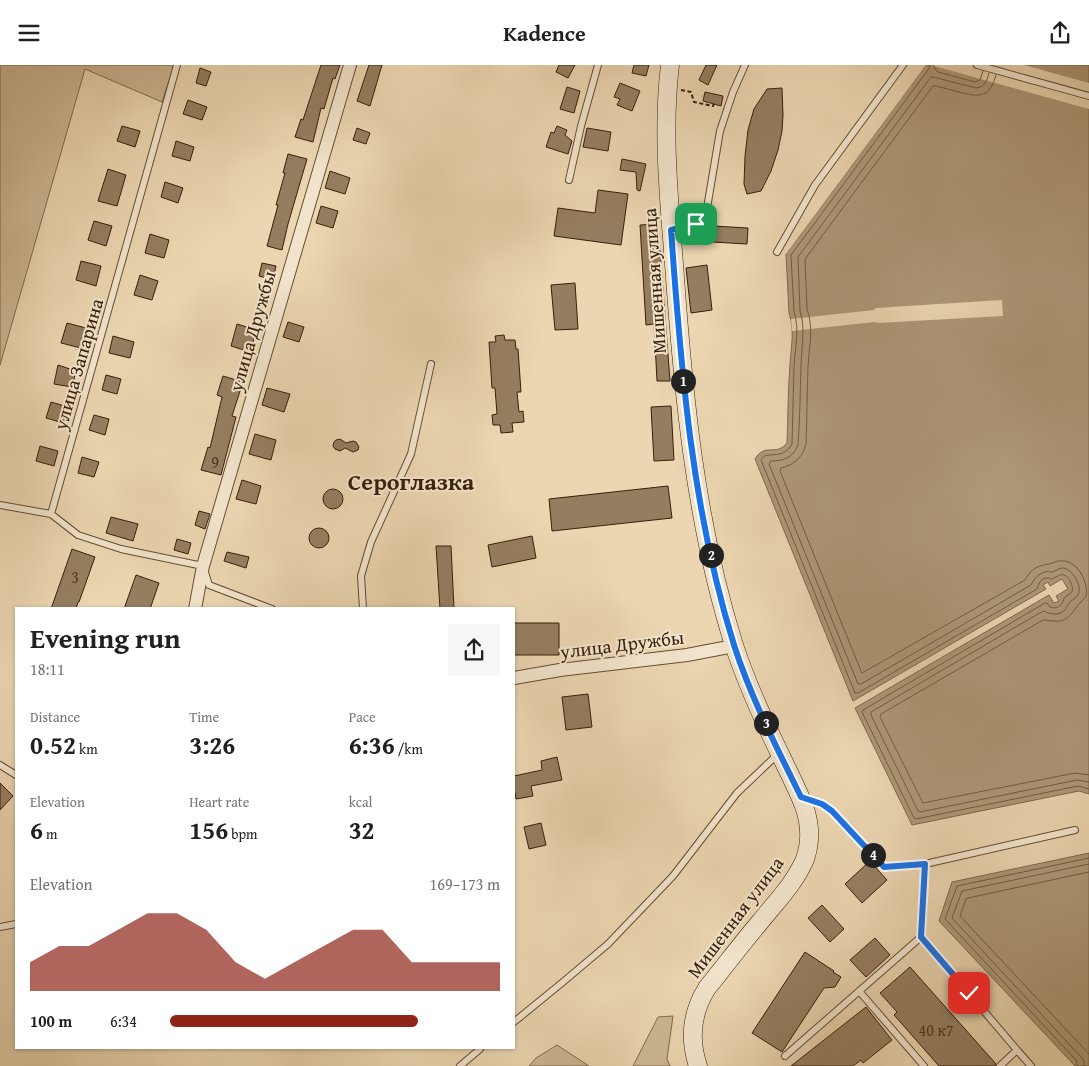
<!DOCTYPE html>
<html lang="en">
<head>
<meta charset="utf-8">
<style>
  :root { --surface:#fff; --page:#f6f6f6; --text:#202124; --muted:#757577; --accent:#8f2418 }
  body { margin:0; font-family:"Gentium Book Plus",serif; background:var(--page); color:var(--text); height:100vh; display:flex; flex-direction:column; font-size:19px; white-space:nowrap }
  * { box-sizing:border-box; margin:0 }
  p { font-size:16px; color:var(--muted) }
  .icon { flex:none; width:28px; height:28px; fill:none; stroke:currentColor; stroke-width:2; stroke-linecap:round; stroke-linejoin:round }
  .map { position:relative; flex:1; overflow:hidden }
  .side { position:absolute; left:15px; top:542px; width:500px; height:442px; display:flex; flex-direction:column; background:var(--surface); border-radius:0px; box-shadow:0 1px 4px #0004 }
  .side>* { flex:none }
  .pin { position:absolute; display:grid; place-items:center; width:42px; height:42px; color:#fff; margin:-21px; border-radius:10px; box-shadow:0 2px 8px #0006 }
  .km { position:absolute; width:25px; height:25px; margin:-12px; border-radius:50%; background:#222; color:#fff; font-size:14px; line-height:25px; text-align:center }
  .round { display:grid; place-items:center; flex:none; width:52px; height:52px; border-radius:0px; background:var(--page) }
  .summary { display:flex; align-items:center; justify-content:space-between; height:85px; padding:0 15px }
  h1 { font-size:28px; font-weight:700; line-height:38px }
  .figures { display:grid; grid-template-columns:repeat(3,1fr); gap:8px; height:85px; padding:5px 15px }
  .figures div { display:grid; align-content:center }
  .figures b { font-size:25px; font-weight:700 }
  .figures small { font-size:14px; font-weight:400 }
  .figures p { font-size:14px }
  .chart { height:140px; padding:10px 15px }
  .chart p { display:flex; justify-content:space-between }
  .chart svg { width:100%; height:90px; margin-top:5px; fill:var(--accent); opacity:.7 }
  ul { padding:0 15px; list-style:none; font-size:16px }
  li { display:grid; grid-template-columns:80px 60px 1fr; align-items:center; height:38px }
  li i { height:12px; border-radius:6px; background:var(--accent) }
  header { display:flex; justify-content:space-between; align-items:center; height:65px; padding:0 15px; background:var(--surface); font-size:22px; font-weight:700 }
  .map>svg:first-child { display:block }
  .green { fill:#ccb794; stroke:#826b4e }
  .water { fill:#ae9878; stroke:#7e684c }
  .pier { fill:#ebd6b1 }
  .lines { fill:none; stroke-linecap:round; stroke-linejoin:round }
  .shore { stroke:#725c40; stroke-width:1 }
  .building { fill:#957e60; stroke:#371f09 }
  .service-casing { stroke:#644d33; stroke-width:8 }
  .minor-casing { stroke:#644d33; stroke-width:14 }
  .secondary-casing { stroke:#371f09; stroke-width:19 }
  .path { stroke:#371f09; stroke-width:2; stroke-dasharray:4 2.5; stroke-linecap:butt }
  .service { stroke:#f2e4cc; stroke-width:6 }
  .minor { stroke:#f2e4cc; stroke-width:12 }
  .secondary { stroke:#f2e4cc; stroke-width:18 }
  .route-casing { stroke:#fff; stroke-width:10 }
  .route { stroke:#1a73e8; stroke-width:6 }
  .labels { text-anchor:middle; stroke-width:4; stroke-linejoin:round; paint-order:stroke }
  .number-label { font-size:16px; fill:#4e371f }
  .street-label { font-size:19px; fill:#371f09; stroke:#f2e4cc }
  .district-label { font-size:24px; font-weight:bold; fill:#371f09; stroke:#f2e4cc }
</style>
</head>
<body>
<header><svg class="icon" aria-label="menu" viewBox="0 0 24 24"><path d="M4 6h16M4 12h16M4 18h16"/></svg>Kadence<svg class="icon" aria-label="share" viewBox="0 0 24 24"><path d="M12 15V3M7 8l5-5 5 5M5 13v7h14v-7"/></svg></header>
<div class="map">
<svg width="1089" height="1001" viewBox="0 0 1089 1001">
  <rect width="100%" height="100%" fill="#ebd6b1"/>
  <filter id="stains"><feTurbulence type="fractalNoise" baseFrequency=".004" numOctaves="4"/><feColorMatrix values="0 0 0 0 .2 0 0 0 0 .09 0 0 0 0 .02 0 0 0 .5 -.17"/></filter>
  <radialGradient id="worn" r=".72"><stop offset=".6" stop-color="#630" stop-opacity="0"/><stop offset="1" stop-color="#630" stop-opacity=".3"/></radialGradient>
  <!-- green -->
  <path class="green" d="M 0,0 L 174,0 L 162,37 L 85,4 L 0,300 Z
    M 673,951 L 667,994 L 670,1001 L 633,1001 L 658,952 Z
    M 557,980 L 589,1001 L 529,1001 L 536,993 Z"/>
  <!-- water -->
  <path class="water" d="M 926,0 L 932,0 L 976,12 L 980,0 L 1089,0 L 1089,729 L 1079,726 L 912,760 L 855,643 L 1049,530 L 1054,538 L 1059,536 L 1056,531 L 1068,524 L 1062,514 L 1050,521 L 1048,517 L 1043,520 L 1046,524 L 853,636 L 755,394 C 765,377 776,392 787,378 C 788,352 788,325 790,299 C 791,282 795,265 789,248 L 786,189 Z
    M 1089,788 L 1089,1001 L 1075,1001 L 939,856 L 952,817 Z"/>
  <!-- pier -->
  <path class="pier" d="M 923,0 L 926,0 L 786,189 L 783,189 Z
    M 930,0 L 940,0 L 975,9 L 977,0 L 1024,0 L 1089,18 L 1089,44 Z
    M 1002,235 L 1003,251 L 877,258 L 875,257 L 792,266 L 791,254 L 874,245 L 876,243 Z"/>
  <g class="lines">
    <!-- shore -->
    <path class="shore" d="M 929,0 L 930,1 L 928,5 L 791,190 L 794,247 C 800,265 795,283 794,301 C 793,327 793,353 792,379 C 782,397 766,384 761,395 L 855,628 L 858,628 L 1037,524 C 1039,518 1041,513 1048,513 C 1050,513 1051,514 1052,514 C 1053,514 1059,510 1060,510 C 1068,507 1074,521 1072,527 L 1064,533 C 1063,538 1061,542 1054,543 L 1050,542 L 1047,538 L 1045,538 L 863,645 L 862,647 L 914,753 L 916,754 L 1078,721 L 1089,724
      M 934,0 L 933,1 L 938,7 L 975,17 L 980,15 L 983,6
      M 989,8 C 987,16 985,22 976,23 L 933,12 L 931,12 L 798,192 L 800,246 C 806,264 801,284 801,303 C 800,329 800,354 798,380 C 793,393 783,396 771,396 L 769,399 L 858,619 L 861,619 L 1031,520 C 1034,514 1038,509 1045,507 C 1047,506 1050,507 1052,507 C 1057,506 1058,503 1063,503 C 1072,504 1081,519 1079,527 C 1078,532 1075,533 1071,536 C 1066,541 1066,549 1054,549 C 1050,549 1047,547 1043,546 L 871,647 L 871,650 L 918,746 L 920,747 L 1077,715 L 1089,717
      M 996,10 C 990,32 980,33 959,27 C 951,25 944,23 936,21 L 933,21 L 805,194 L 807,244 C 814,263 809,282 808,302 C 807,328 807,354 806,379 C 803,392 794,400 781,403 L 780,406 L 861,606 L 862,608 L 1025,515 C 1032,503 1037,501 1049,499 C 1054,498 1058,495 1064,496 C 1078,497 1089,518 1086,531 C 1083,536 1079,538 1076,543 C 1065,558 1061,557 1043,555 L 881,649 L 880,652 L 923,738 L 1075,708 L 1089,710
      M 1089,807 L 968,833 L 966,834 L 960,851 L 1089,989
      M 1078,1001 L 1076,995 L 945,854 L 957,821 L 1089,793
      M 1084,1001 L 1084,996 L 1081,992 L 952,853 L 962,826 L 1089,799"/>
  </g>
  <!-- building -->
  <path class="building" d="M 321,0 L 340,0 L 335,14 L 333,13 L 324,44 L 321,43 L 313,77 L 295,72 L 301,54 L 303,55 Z
    M 369,0 L 382,0 L 370,41 L 357,36 Z
    M 559,0 L 575,0 L 568,13 L 556,7 Z
    M 634,0 L 649,0 L 646,11 L 632,8 Z
    M 706,0 L 717,0 L 708,20 L 699,15 Z
    M 200,3 L 211,7 L 206,21 L 196,18 Z
    M 620,18 L 640,26 L 632,46 L 617,40 L 620,34 L 614,32 Z
    M 567,22 L 580,26 L 574,48 L 560,44 Z
    M 782,23 L 783,50 L 782,66 L 778,85 L 771,106 L 761,126 L 747,129 L 744,119 L 745,91 L 748,65 L 754,44 L 767,24 Z
    M 705,27 L 723,31 L 721,41 L 703,36 Z
    M 188,35 L 207,42 L 202,55 L 183,49 Z
    M 122,61 L 140,66 L 135,82 L 117,76 Z
    M 557,61 L 567,65 L 565,70 L 572,76 L 568,89 L 546,82 L 551,67 L 554,68 Z
    M 357,63 L 370,68 L 366,79 L 353,75 Z
    M 587,63 L 611,67 L 608,86 L 583,82 Z
    M 176,76 L 194,82 L 190,96 L 172,91 Z
    M 288,89 L 307,94 L 288,159 L 282,185 L 267,181 L 278,140 L 276,140 L 285,108 L 283,108 Z
    M 622,94 L 646,99 L 640,126 L 637,125 L 636,107 L 620,105 Z
    M 108,104 L 126,110 L 117,141 L 98,136 Z
    M 330,106 L 350,113 L 345,129 L 325,123 Z
    M 165,117 L 183,123 L 178,138 L 161,132 Z
    M 598,125 L 628,129 L 621,180 L 554,171 L 558,143 L 595,148 Z
    M 321,141 L 338,146 L 333,163 L 316,158 Z
    M 94,156 L 112,161 L 106,181 L 88,175 Z
    M 658,159 L 670,316 L 657,316 L 654,259 L 646,260 L 640,160 Z
    M 713,161 L 748,163 L 747,179 L 712,177 Z
    M 150,169 L 169,175 L 164,193 L 145,188 Z
    M 81,196 L 101,201 L 96,221 L 76,215 Z
    M 262,198 L 276,201 L 273,215 L 259,211 Z
    M 707,200 L 712,245 L 691,248 L 686,203 Z
    M 140,210 L 158,216 L 152,235 L 134,230 Z
    M 575,218 L 578,264 L 555,265 L 551,220 Z
    M 288,257 L 304,262 L 299,277 L 283,272 Z
    M 67,258 L 86,263 L 81,283 L 61,278 Z
    M 237,259 L 257,265 L 250,287 L 231,281 Z
    M 504,270 L 505,275 L 515,275 L 516,284 L 518,284 L 521,327 L 517,327 L 519,347 L 523,346 L 524,357 L 512,358 L 513,367 L 501,368 L 500,360 L 493,360 L 492,350 L 497,349 L 495,323 L 492,323 L 489,277 L 496,277 L 495,271 Z
    M 113,271 L 134,277 L 130,293 L 109,288 Z
    M 58,300 L 76,306 L 72,322 L 54,319 Z
    M 106,310 L 121,314 L 117,329 L 102,325 Z
    M 223,311 L 243,317 L 232,351 L 236,352 L 221,410 L 201,405 L 208,382 L 210,383 L 222,332 L 217,330 Z
    M 267,323 L 290,329 L 284,347 L 262,340 Z
    M 51,337 L 68,342 L 63,358 L 46,353 Z
    M 671,341 L 674,395 L 654,396 L 651,342 Z
    M 94,350 L 109,354 L 105,370 L 89,365 Z
    M 255,369 L 276,375 L 271,395 L 249,389 Z
    M 340,374 L 346,378 L 353,376 L 356,377 L 359,382 L 358,385 L 353,387 L 345,383 L 340,386 L 335,384 L 333,381 L 334,377 L 336,375 Z
    M 40,381 L 58,386 L 54,401 L 36,396 Z
    M 82,392 L 99,397 L 94,412 L 78,408 Z
    M 242,415 L 261,421 L 256,439 L 236,434 Z
    M 668,421 L 672,453 L 552,466 L 549,434 Z
    M323 434a10 10 0 1 1 20 0a10 10 0 1 1-20 0Z
    M 199,446 L 210,449 L 205,464 L 195,460 Z
    M 111,452 L 138,459 L 133,476 L 106,468 Z
    M309 473a10 10 0 1 1 20 0a10 10 0 1 1-20 0Z
    M 532,471 L 536,493 L 492,502 L 488,480 Z
    M 177,474 L 191,478 L 188,489 L 174,485 Z
    M 436,481 L 451,481 L 454,544 L 440,544 Z
    M 72,484 L 95,492 L 79,537 L 78,537 L 76,544 L 51,544 Z
    M 227,487 L 249,492 L 246,503 L 224,496 Z
    M 136,510 L 159,518 L 150,544 L 124,544 Z
    M 514,558 L 559,558 L 559,590 L 514,590 Z
    M 588,629 L 592,662 L 566,665 L 562,632 Z
    M 557,692 L 562,715 L 531,721 L 533,731 L 516,734 L 514,722 L 514,711 L 542,705 L 541,696 Z
    M 0,718 L 13,731 L 0,745 Z
    M 541,758 L 546,780 L 529,784 L 524,762 Z
    M 870,796 L 887,815 L 862,838 L 845,819 Z
    M 822,840 L 844,864 L 830,877 L 808,853 Z
    M 875,873 L 890,890 L 866,912 L 850,895 Z
    M 805,887 L 834,906 L 833,907 L 841,912 L 835,922 L 824,923 L 782,987 L 752,968 Z
    M 910,902 L 996,999 L 995,1001 L 939,1001 L 894,950 L 897,947 L 880,928 Z
    M 866,942 L 892,975 L 863,998 L 861,995 L 853,1001 L 791,1001 Z"/>
  <g class="lines">
    <defs>
      <path id="service" d="M 177,0 L 51,449 L 78,470 L 121,484 L 203,501 L 209,520 L 272,544
        M 977,0 L 1089,31
        M 569,115 L 581,61 L 598,0
        M 673,165 L 696,159 L 707,143 L 720,66 L 733,27 L 745,0
        M 777,187 L 815,120 L 903,0
        M 0,440 L 51,449
        M 363,544 L 361,511 L 371,477 L 411,389 L 431,299
        M 0,700 L 16,710
        M 804,733 L 821,739 L 832,746 L 884,802 L 925,799
        M 0,862 L 16,859
        M 921,872 L 925,799 L 1075,765
        M 859,926 L 924,1001
        M 514,957 L 563,917 L 608,879 L 673,811 L 737,728 L 779,688
        M 785,991 L 921,872 L 1017,985
        M 460,1001 L 480,984
        M 1000,1001 L 1017,985 L 1031,1001"/>
      <path id="minor" d="M 195,544 L 203,501 L 350,0
        M 514,613 L 560,605 L 687,590 L 734,581"/>
      <path id="secondary" d="M 670,0 C 662,66 669,133 674,199 C 683,327 695,457 734,580 C 746,617 763,654 780,689 C 788,706 797,723 804,741 C 810,758 811,777 805,794 C 795,818 776,837 760,857 C 742,878 725,901 707,923 C 692,947 689,974 698,1001"/>
    </defs>
    <!-- service casing -->
    <use href="#service" class="service-casing"/>
    <!-- minor casing -->
    <use href="#minor" class="minor-casing"/>
    <!-- secondary casing -->
    <use href="#secondary" class="secondary-casing"/>
    <!-- path -->
    <path class="path" d="M 681,25 L 691,27 L 694,37 L 713,41 L 714,39"/>
    <!-- service -->
    <use href="#service" class="service"/>
    <!-- minor -->
    <use href="#minor" class="minor"/>
    <!-- secondary -->
    <use href="#secondary" class="secondary"/>
  </g>
  <g class="lines">
    <defs>
      <path id="route" d="M 696,159 L 671,165 C 681,305 692,446 734,580 C 751,633 777,683 801,732 L 822,739 L 832,746 L 884,802 L 925,799 L 921,872 L 969,928"/>
    </defs>
    <!-- route casing -->
    <use href="#route" class="route-casing"/>
    <!-- route -->
    <use href="#route" class="route"/>
  </g>
  <g class="labels">
    <!-- number labels -->
    <g class="number-label">
      <text x="215" y="403">9</text>
      <text x="75" y="518">3</text>
      <text x="936" y="971">40 к7</text>
    </g>
    <!-- street labels -->
    <g class="street-label">
      <text transform="translate(654 216) rotate(-94)" y="7">Мишенная улица</text>
      <text transform="translate(252 266) rotate(-74)" y="7">улица Дружбы</text>
      <text transform="translate(78 299) rotate(-74)" y="7">улица Запарина</text>
      <text transform="translate(622 579) rotate(-7)" y="7">улица Дружбы</text>
      <text transform="translate(735 852) rotate(-53)" y="7">Мишенная улица</text>
    </g>
    <!-- district labels -->
    <g class="district-label">
      <text x="411" y="425">Сероглазка</text>
    </g>
  </g>
  <rect width="100%" height="100%" filter="url(#stains)"/>
  <rect width="100%" height="100%" fill="url(#worn)"/>
</svg>
<div class="pin" style="left:696px;top:159px;background:#1e9e55"><svg class="icon" aria-label="arrive" viewBox="0 0 24 24"><path d="M6 21V4h12l-3 4 3 4H6"/></svg></div>
<div class="pin" style="left:969px;top:928px;background:#d93025"><svg class="icon" aria-label="check" viewBox="0 0 24 24"><path d="M5 12l5 5 9-10"/></svg></div>
<b class="km" style="left:683px;top:316px">1</b>
<b class="km" style="left:711px;top:490px">2</b>
<b class="km" style="left:766px;top:658px">3</b>
<b class="km" style="left:873px;top:790px">4</b>
<section class="side">
<div class="summary"><div><h1>Evening run</h1><p>18:11</p></div><a class="round"><svg class="icon" aria-label="share" viewBox="0 0 24 24"><path d="M12 15V3M7 8l5-5 5 5M5 13v7h14v-7"/></svg></a></div>
<div class="figures">
<div><p>Distance</p><b>0.52<small> km</small></b></div>
<div><p>Time</p><b>3:26</b></div>
<div><p>Pace</p><b>6:36<small> /km</small></b></div>
</div>
<div class="figures">
<div><p>Elevation</p><b>6<small> m</small></b></div>
<div><p>Heart rate</p><b>156<small> bpm</small></b></div>
<div><p>kcal</p><b>32</b></div>
</div>
<div class="chart"><p><span>Elevation</span>169–173 m</p>
<svg viewBox="0 0 160 44" preserveAspectRatio="none"><path d="M0 44V30L10 22L20 22L30 14L40 6L50 6L60 14L70 30L80 38L90 30L100 22L110 14L120 14L130 30L140 30L150 30L160 30V44z"/></svg>
</div>
<ul>
<li><b>100 m</b>6:34<i style="width:75%"></i></li>
</ul>
</section>
</div>
</body>
</html>
